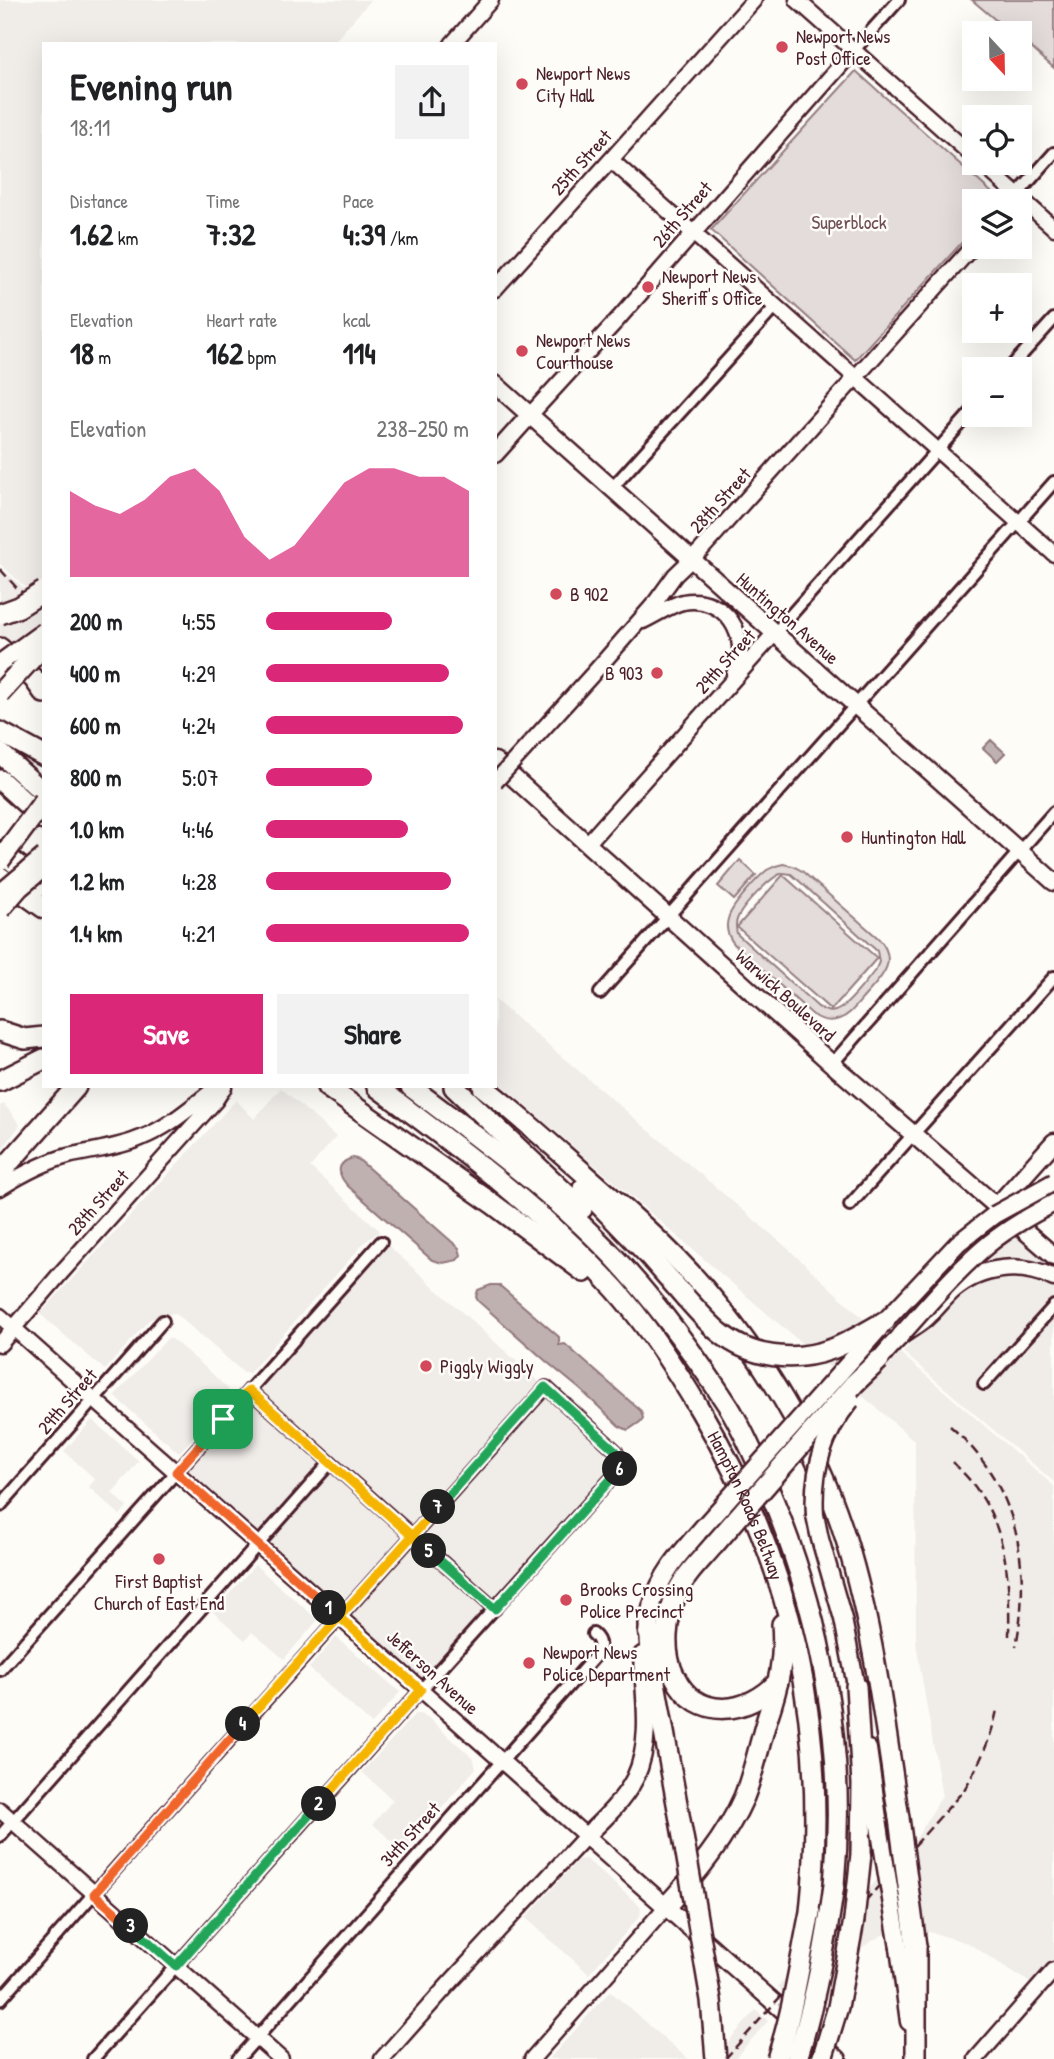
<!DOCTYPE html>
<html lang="en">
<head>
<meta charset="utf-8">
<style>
  :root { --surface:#fff; --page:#f2f2f2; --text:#202124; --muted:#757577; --accent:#db2777 }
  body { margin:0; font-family:"Patrick Hand",sans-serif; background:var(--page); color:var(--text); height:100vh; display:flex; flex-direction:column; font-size:26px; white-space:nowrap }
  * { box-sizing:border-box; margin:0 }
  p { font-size:23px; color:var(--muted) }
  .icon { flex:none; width:38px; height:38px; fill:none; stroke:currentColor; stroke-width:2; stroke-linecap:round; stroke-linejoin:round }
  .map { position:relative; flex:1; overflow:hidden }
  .panel { position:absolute; left:42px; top:42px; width:455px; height:1046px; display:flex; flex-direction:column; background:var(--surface); border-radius:0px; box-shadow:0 7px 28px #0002 }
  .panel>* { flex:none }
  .needle { width:46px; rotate:158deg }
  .controls { position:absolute; left:962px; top:21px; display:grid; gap:14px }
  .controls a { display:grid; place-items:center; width:70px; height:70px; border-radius:0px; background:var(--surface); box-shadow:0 7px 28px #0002; font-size:35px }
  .pin { position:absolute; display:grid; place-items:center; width:60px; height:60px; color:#fff; margin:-30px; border-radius:14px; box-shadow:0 4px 10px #0006 }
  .km { position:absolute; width:35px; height:35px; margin:-18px; border-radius:50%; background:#222; color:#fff; font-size:19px; line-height:35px; text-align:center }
  .round { display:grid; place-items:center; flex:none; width:74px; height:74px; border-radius:0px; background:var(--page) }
  .head { display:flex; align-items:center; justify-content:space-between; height:119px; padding:0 28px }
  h1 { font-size:38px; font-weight:700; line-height:52px }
  .figures { display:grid; grid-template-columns:repeat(3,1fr); gap:10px; height:119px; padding:7px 28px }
  .figures div { display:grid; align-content:center }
  .figures b { font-size:30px; font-weight:700 }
  .figures small { font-size:19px; font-weight:400 }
  .figures p { font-size:19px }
  .chart { height:196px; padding:14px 28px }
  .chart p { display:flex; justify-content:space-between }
  .chart svg { width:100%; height:126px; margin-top:7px; fill:var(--accent); opacity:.7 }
  .primary-button { display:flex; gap:14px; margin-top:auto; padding:14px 28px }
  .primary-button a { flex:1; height:80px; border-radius:0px; background:var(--accent); color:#fff; font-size:28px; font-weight:700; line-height:80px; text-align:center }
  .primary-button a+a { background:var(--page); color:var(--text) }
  ul { padding:0 28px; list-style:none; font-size:23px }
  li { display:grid; grid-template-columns:112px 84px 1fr; align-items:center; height:52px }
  li i { height:18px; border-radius:9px; background:var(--accent) }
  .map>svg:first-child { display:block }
  .built { fill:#f0ece8 }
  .green { fill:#e3dcda; stroke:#967e82; stroke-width:2; fill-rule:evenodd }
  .water { fill:#c0b1b1; stroke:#91777b; stroke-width:2 }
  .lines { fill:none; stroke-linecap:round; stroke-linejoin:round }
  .street-casing { stroke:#4a1f2b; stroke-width:16 }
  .secondary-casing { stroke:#4a1f2b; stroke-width:19 }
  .primary-casing { stroke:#4a1f2b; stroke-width:21 }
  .highway-casing { stroke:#4a1f2b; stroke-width:24 }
  .street { stroke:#fdfcf7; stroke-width:10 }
  .secondary { stroke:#fdfcf7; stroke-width:14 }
  .primary { stroke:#fdfcf7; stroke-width:16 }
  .highway { stroke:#fdfcf7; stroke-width:19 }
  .rail { stroke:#4a1f2b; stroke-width:2.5; stroke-dasharray:10 5; stroke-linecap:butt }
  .secondary-bridge-casing { stroke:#4a1f2b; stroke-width:19; stroke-linecap:butt }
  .primary-bridge-casing { stroke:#4a1f2b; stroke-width:21; stroke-linecap:butt }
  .highway-bridge-casing { stroke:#4a1f2b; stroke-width:24; stroke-linecap:butt }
  .secondary-bridge { stroke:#fdfcf7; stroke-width:14 }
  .primary-bridge { stroke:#fdfcf7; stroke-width:16 }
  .highway-bridge { stroke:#fdfcf7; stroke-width:19 }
  .split-1-casing { stroke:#fff; stroke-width:14 }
  .split-2-casing { stroke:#fff; stroke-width:14 }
  .split-3-casing { stroke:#fff; stroke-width:14 }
  .split-4-casing { stroke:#fff; stroke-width:14 }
  .split-5-casing { stroke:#fff; stroke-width:14 }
  .split-6-casing { stroke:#fff; stroke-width:14 }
  .split-7-casing { stroke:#fff; stroke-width:14 }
  .split-8-casing { stroke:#fff; stroke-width:14 }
  .split-1 { stroke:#f0652b; stroke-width:9 }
  .split-2 { stroke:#f5b400; stroke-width:9 }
  .split-3 { stroke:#22a559; stroke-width:9 }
  .split-4 { stroke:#f0652b; stroke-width:9 }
  .split-5 { stroke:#f5b400; stroke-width:9 }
  .split-6 { stroke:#22a559; stroke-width:9 }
  .split-7 { stroke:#22a559; stroke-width:9 }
  .split-8 { stroke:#f5b400; stroke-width:9 }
  .poi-dot { fill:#d1495b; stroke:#fdfcf7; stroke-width:2.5 }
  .labels { text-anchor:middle; stroke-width:5; stroke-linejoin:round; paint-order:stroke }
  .poi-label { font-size:19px; fill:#4a1f2b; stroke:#fdfcf7; text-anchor:start }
  .street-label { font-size:19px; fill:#4a1f2b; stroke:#fdfcf7 }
  .park-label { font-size:19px; fill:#704e57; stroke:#fdfcf7 }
</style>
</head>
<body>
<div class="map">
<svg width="1054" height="2059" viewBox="0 0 1054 2059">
  <rect width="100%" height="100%" fill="#fdfcf7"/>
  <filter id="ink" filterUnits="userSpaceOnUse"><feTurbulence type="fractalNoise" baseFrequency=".0143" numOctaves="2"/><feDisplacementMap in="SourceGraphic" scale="14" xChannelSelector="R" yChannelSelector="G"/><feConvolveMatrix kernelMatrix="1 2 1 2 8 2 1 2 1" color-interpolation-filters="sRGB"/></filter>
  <g filter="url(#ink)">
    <!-- built -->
    <path class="built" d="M 0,0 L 371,0 L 332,44 L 44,44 L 44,597 L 23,585 L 0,564 Z
      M 0,567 L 44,606 L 44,674 L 0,635 Z
      M 495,1000 L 785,1246 L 908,1360 L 1054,1486 L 1054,1960 L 1032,1984 L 968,1943 L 930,1932 L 882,1935 L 785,1995 L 778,1986 L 917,1837 L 942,1796 L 916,1643 L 915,1441 L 495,1079 Z
      M 281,1088 L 336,1137 L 310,1167 L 380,1231 L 365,1242 L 249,1373 L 244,1373 L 175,1313 L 162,1315 L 149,1320 L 105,1370 L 40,1314 L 236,1100 L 254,1119 Z
      M 4,1104 L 20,1125 L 0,1152 L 0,1106 Z
      M 1018,1235 L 1054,1267 L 1054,1482 L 903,1352 L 991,1253 Z
      M 382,1240 L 618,1453 L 620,1465 L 421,1690 L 176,1472 Z
      M 168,1338 L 172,1339 L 206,1368 L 228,1389 L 230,1395 L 179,1453 L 114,1396 Z
      M 92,1420 L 139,1461 L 112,1493 L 127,1507 L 120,1515 L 89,1487 L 95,1479 L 64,1451 Z
      M 255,1565 L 318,1620 L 284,1659 L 252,1632 L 245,1640 L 213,1612 Z
      M 336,1637 L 400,1692 L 372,1724 L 309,1668 Z
      M 415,1714 L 420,1714 L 426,1716 L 473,1758 L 476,1768 L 404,1852 L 373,1824 L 393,1800 L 362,1772 Z
      M 586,1859 L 641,1907 L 640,1916 L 589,1974 L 526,1918 L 578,1860 Z
      M 610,1991 L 688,2059 L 549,2059 Z
      M 756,2010 L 768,2021 L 734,2059 L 713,2059 Z"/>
    <!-- green -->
    <path class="green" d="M 972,0 L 1054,0 L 1054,68 L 1029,46 L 1020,41 L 1020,33 L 1011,33 Z
      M 856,71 L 1000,200 L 999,201 L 975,201 L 975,228 L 855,360 L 711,230 Z
      M 740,860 L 756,875 L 734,900 L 718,886 Z
      M 783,864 L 793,866 L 802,871 L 878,938 C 901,962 879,980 863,998 C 856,1006 849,1016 839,1019 C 829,1023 821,1020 813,1015 L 735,945 C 728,937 725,929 728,919 C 731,906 757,878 767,870 C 772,867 777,865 783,864 ZM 783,873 L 791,874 L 797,879 L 877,951 L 879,962 L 876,969 C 868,979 847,1008 835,1011 C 828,1013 824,1010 818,1007 L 737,934 C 736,928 735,923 738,917 C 744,905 771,876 783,873 Z
      M 783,875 L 877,958 L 831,1010 L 737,927 Z"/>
    <!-- water -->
    <path class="water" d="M 991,740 L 1005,753 L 997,761 L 983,748 Z
      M 353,1158 L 359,1160 L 459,1248 L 461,1255 L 457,1260 L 443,1263 L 432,1260 L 349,1187 C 338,1176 334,1163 353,1158 Z
      M 491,1285 L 499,1285 L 559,1337 L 559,1345 L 565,1344 L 641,1411 L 643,1418 L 640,1422 L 628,1430 L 619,1426 L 581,1390 L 547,1362 L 478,1301 L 476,1297 L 478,1290 Z"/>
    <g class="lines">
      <defs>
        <path id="street" d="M 854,50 L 899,0
          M 1017,195 L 1054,153
          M 1009,369 L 1054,319
          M 612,488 L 776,306
          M 774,634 L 975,408
          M 600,993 L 1054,482
          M 832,1064 L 1054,812
          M 850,1205 L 1054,977
          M 984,1384 L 1054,1306
          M 249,1390 L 495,1609
          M 0,1506 L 163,1321
          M 0,1670 L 381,1242
          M 0,1836 L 330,1463
          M 0,2000 L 209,1763 L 546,1387 L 616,1451 L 620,1460 L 618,1471 L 421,1690 L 93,2059
          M 238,2059 L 597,1654 C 601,1646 600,1640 593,1634"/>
        <path id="secondary" d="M 797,0 L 975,158
          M 452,44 L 491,0
          M 611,160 L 1054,554
          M 981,163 L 1054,228
          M 495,289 L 754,0
          M 530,415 L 619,318 L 854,50
          M 643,621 C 656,615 670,605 683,602 C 725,594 753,638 734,674
          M 591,676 L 654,604 L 675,575 L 701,550 L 975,244
          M 587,844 L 774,634
          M 0,1188 C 21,1175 44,1162 68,1156 C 93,1150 118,1148 141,1138 C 171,1126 192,1106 217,1087
          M 0,1316 L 586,1836 L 447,1986 L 382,2059
          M 0,1344 L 60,1274 L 215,1101 L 224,1087
          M 0,1810 L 281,2059
          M 532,2059 L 666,1907
          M 976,2059 L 1054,1970"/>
        <path id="primary" d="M 495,384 L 1054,882
          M 495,454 L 530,415
          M 495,761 L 832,1064 L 1054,1256
          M 996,1207 L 1054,1142
          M 885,1321 L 958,1243 L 994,1215
          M 879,1360 C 886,1352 893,1343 901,1336 C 909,1329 919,1325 927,1317 C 936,1309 944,1298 953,1290 C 981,1266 1021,1262 1054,1278
          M 815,1515 L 820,1539 L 843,1619 L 858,1696
          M 647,1633 C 649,1624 649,1614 652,1605 C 661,1573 682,1551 704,1526
          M 642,1655 C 644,1695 653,1740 635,1778 C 624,1800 604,1819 586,1836 L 838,2059
          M 868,1749 L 880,1832
          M 899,1948 L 909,2022"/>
        <g id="highway">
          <path d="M 0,648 L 34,679 L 44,693"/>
          <path d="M 0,732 L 44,756"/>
          <path d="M 0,753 L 44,793"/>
          <path d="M 0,780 L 44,820"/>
          <path d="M 0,851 L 44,886"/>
          <path d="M 0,877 L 44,908"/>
          <path d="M 0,1031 L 25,1039 L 44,1037"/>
          <path d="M 0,1081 L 44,1059"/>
          <path d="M 327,1087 L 493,1204 L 584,1272"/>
          <path id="s1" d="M 377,1087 C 460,1149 544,1211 615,1289 C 647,1325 675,1368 700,1410 C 794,1568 829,1729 810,1912"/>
          <path d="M 411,1087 C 481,1140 552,1192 613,1256 C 656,1302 695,1355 729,1407 C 745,1433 758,1464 770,1492 C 822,1616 847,1751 834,1885"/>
          <path d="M 454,1087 L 582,1209"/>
          <path d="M 483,1087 C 519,1115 553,1146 587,1176 C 627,1211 667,1246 702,1286 C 762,1356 813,1439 842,1527 C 873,1621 884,1721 899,1818"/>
          <path d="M 0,1173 L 76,1087"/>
          <path d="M 583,1188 L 651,1258 L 685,1297"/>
          <path d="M 713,1546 C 700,1561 685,1575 677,1593 C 666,1619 662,1652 675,1677 C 697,1722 749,1714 778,1682"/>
          <path d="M 649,1624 L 652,1666 L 686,1853"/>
          <path d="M 856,1686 L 862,1784 L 861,1854"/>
          <path d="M 666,1907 C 696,1874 726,1838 744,1797 C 754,1772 759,1745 767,1719 C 778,1687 785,1658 782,1624"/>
          <path d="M 916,2059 L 916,1946"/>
        </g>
      </defs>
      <!-- street casing -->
      <use href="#street" class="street-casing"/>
      <!-- secondary casing -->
      <use href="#secondary" class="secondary-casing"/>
      <!-- primary casing -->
      <use href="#primary" class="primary-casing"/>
      <!-- highway casing -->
      <use href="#highway" class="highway-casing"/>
      <!-- street -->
      <use href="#street" class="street"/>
      <!-- secondary -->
      <use href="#secondary" class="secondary"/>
      <!-- primary -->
      <use href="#primary" class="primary"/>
      <!-- highway -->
      <use href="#highway" class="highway"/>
      <!-- rail -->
      <path class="rail" d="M 0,569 L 16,587 L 41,610
        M 950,1426 C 1017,1484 1032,1562 1016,1646
        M 953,1462 C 961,1471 971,1480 978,1491 C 1008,1534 1010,1585 1009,1636
        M 725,2059 L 964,1790 C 979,1765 991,1739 997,1710"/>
      <defs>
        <path id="secondary-bridge" d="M 495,782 L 591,676"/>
        <path id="primary-bridge" d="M 0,663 L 44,631
          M 0,893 L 44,856
          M 994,1215 L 1054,1182
          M 900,1336 C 929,1304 957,1270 990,1243 C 1010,1227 1032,1215 1054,1203
          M 815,1515 C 812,1471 823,1434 851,1400
          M 704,1526 L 879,1329
          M 880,1832 L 899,1948"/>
        <path id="highway-bridge" d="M 0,614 L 19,607 L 44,591
          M 0,693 L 44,645
          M 0,860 L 44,801
          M 0,909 L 19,887 L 44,866
          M 685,1297 C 696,1309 707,1322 719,1332 C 750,1358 794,1363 832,1349 C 850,1342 868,1331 885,1321
          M 713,1546 L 854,1384 L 879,1360
          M 899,1818 L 916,1946
          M 686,1853 L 711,2000 L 716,2059
          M 777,2059 C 793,2012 800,1961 810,1912
          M 797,2059 C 815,2002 826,1944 834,1885
          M 822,2059 L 838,2007 L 854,1920 L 861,1854"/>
      </defs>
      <!-- secondary-bridge casing -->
      <use href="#secondary-bridge" class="secondary-bridge-casing"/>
      <!-- primary-bridge casing -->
      <use href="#primary-bridge" class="primary-bridge-casing"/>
      <!-- highway-bridge casing -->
      <use href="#highway-bridge" class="highway-bridge-casing"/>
      <!-- secondary-bridge -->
      <use href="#secondary-bridge" class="secondary-bridge"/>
      <!-- primary-bridge -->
      <use href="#primary-bridge" class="primary-bridge"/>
      <!-- highway-bridge -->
      <use href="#highway-bridge" class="highway-bridge"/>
    </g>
  </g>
  <g class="lines" filter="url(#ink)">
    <defs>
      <path id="split-1" d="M 223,1419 L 176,1472 L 329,1608"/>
      <path id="split-2" d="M 319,1804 L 421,1690 L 329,1608"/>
      <path id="split-3" d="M 131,1926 L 176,1966 L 319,1804"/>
      <path id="split-4" d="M 131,1926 L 94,1894 L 243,1724"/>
      <path id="split-5" d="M 243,1724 L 412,1536 L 429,1551"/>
      <path id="split-6" d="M 429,1551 L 495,1609 L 620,1469"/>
      <path id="split-7" d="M 438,1507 L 545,1387 L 616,1451 L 620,1460 L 620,1469"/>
      <path id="split-8" d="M 223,1419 L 249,1390 L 412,1536 L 438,1507"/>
    </defs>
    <!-- split-1 casing -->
    <use href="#split-1" class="split-1-casing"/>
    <!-- split-2 casing -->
    <use href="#split-2" class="split-2-casing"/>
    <!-- split-3 casing -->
    <use href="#split-3" class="split-3-casing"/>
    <!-- split-4 casing -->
    <use href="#split-4" class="split-4-casing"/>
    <!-- split-5 casing -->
    <use href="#split-5" class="split-5-casing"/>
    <!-- split-6 casing -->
    <use href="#split-6" class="split-6-casing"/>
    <!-- split-7 casing -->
    <use href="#split-7" class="split-7-casing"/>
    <!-- split-8 casing -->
    <use href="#split-8" class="split-8-casing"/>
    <!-- split-1 -->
    <use href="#split-1" class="split-1"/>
    <!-- split-2 -->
    <use href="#split-2" class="split-2"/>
    <!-- split-3 -->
    <use href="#split-3" class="split-3"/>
    <!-- split-4 -->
    <use href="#split-4" class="split-4"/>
    <!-- split-5 -->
    <use href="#split-5" class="split-5"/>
    <!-- split-6 -->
    <use href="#split-6" class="split-6"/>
    <!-- split-7 -->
    <use href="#split-7" class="split-7"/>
    <!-- split-8 -->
    <use href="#split-8" class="split-8"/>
  </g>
  <!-- markers -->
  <g class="poi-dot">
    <circle cx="782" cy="47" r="7"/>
    <circle cx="522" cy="84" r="7"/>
    <circle cx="648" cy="287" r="7"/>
    <circle cx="522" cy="351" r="7"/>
    <circle cx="556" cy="594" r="7"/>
    <circle cx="657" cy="673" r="7"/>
    <circle cx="847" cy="837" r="7"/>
    <circle cx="426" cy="1366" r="7"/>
    <circle cx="159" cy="1559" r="7"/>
    <circle cx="566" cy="1600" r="7"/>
    <circle cx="529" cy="1663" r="7"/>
  </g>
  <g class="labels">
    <!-- poi labels -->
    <g class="poi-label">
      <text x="796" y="43">Newport News<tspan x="796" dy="22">Post Office</tspan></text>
      <text x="536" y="80">Newport News<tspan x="536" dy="22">City Hall</tspan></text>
      <text x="662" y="283">Newport News<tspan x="662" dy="22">Sheriff's Office</tspan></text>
      <text x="536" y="347">Newport News<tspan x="536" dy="22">Courthouse</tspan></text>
      <text x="570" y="601">B 902</text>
      <text x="643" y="680" text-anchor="end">B 903</text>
      <text x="861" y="844">Huntington Hall</text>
      <text x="440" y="1373">Piggly Wiggly</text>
      <text x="159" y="1588" text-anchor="middle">First Baptist<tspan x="159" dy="22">Church of East End</tspan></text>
      <text x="580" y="1596">Brooks Crossing<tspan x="580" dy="22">Police Precinct</tspan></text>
      <text x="543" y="1659">Newport News<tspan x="543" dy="22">Police Department</tspan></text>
    </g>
    <!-- street labels -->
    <g class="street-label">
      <text transform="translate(581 162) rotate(-48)" y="7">25th Street</text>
      <text transform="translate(682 214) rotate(-49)" y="7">26th Street</text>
      <text transform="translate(720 500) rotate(-48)" y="7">28th Street</text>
      <text transform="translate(788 618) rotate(41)" y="7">Huntington Avenue</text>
      <text transform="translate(725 661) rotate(-48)" y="7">29th Street</text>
      <text transform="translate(786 995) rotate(42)" y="7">Warwick Boulevard</text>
      <text transform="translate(98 1202) rotate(-48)" y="7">28th Street</text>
      <text transform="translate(67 1401) rotate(-49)" y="7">29th Street</text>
      <text dy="7" stroke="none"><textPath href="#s1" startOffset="567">Hampton Roads Beltway</textPath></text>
      <text transform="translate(433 1672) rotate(42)" y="7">Jefferson Avenue</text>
      <text transform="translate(410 1834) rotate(-48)" y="7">34th Street</text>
    </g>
    <!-- park labels -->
    <g class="park-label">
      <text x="849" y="229">Superblock</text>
    </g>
  </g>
</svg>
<div class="controls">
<a><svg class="needle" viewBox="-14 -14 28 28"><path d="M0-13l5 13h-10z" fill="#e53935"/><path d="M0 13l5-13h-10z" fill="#757577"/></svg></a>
<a><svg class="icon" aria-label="locate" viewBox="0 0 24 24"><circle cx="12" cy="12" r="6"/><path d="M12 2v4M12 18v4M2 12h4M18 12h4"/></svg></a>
<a><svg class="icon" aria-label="layers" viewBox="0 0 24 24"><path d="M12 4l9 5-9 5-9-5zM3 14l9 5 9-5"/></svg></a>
<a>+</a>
<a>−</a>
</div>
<div class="pin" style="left:223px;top:1419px;background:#1e9e55"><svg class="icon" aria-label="arrive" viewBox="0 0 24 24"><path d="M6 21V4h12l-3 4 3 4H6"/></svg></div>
<b class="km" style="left:329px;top:1608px">1</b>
<b class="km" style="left:319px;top:1804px">2</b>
<b class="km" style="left:131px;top:1926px">3</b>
<b class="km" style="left:243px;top:1724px">4</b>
<b class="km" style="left:429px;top:1551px">5</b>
<b class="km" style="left:620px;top:1469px">6</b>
<b class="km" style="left:438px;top:1507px">7</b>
<section class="panel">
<div class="head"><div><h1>Evening run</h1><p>18:11</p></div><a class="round"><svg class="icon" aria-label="share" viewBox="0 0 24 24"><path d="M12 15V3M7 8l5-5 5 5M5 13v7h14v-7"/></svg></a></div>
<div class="figures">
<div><p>Distance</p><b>1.62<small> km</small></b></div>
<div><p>Time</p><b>7:32</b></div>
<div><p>Pace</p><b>4:39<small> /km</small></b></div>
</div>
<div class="figures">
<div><p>Elevation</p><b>18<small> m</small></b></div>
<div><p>Heart rate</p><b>162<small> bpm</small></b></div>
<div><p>kcal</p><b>114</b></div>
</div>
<div class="chart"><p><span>Elevation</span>238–250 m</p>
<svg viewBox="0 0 160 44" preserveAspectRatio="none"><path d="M0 44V14L10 19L20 22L30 17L40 9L50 6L60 14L70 30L80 38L90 33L100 22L110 11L120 6L130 6L140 9L150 9L160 14V44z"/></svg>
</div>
<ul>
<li><b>200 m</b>4:55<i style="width:62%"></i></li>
<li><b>400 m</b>4:29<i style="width:90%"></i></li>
<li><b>600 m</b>4:24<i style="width:97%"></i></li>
<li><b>800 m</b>5:07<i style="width:52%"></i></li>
<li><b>1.0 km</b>4:46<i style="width:70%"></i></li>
<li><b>1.2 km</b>4:28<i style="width:91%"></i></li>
<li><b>1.4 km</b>4:21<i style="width:100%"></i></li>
</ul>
<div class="primary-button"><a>Save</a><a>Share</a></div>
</section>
</div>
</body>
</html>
